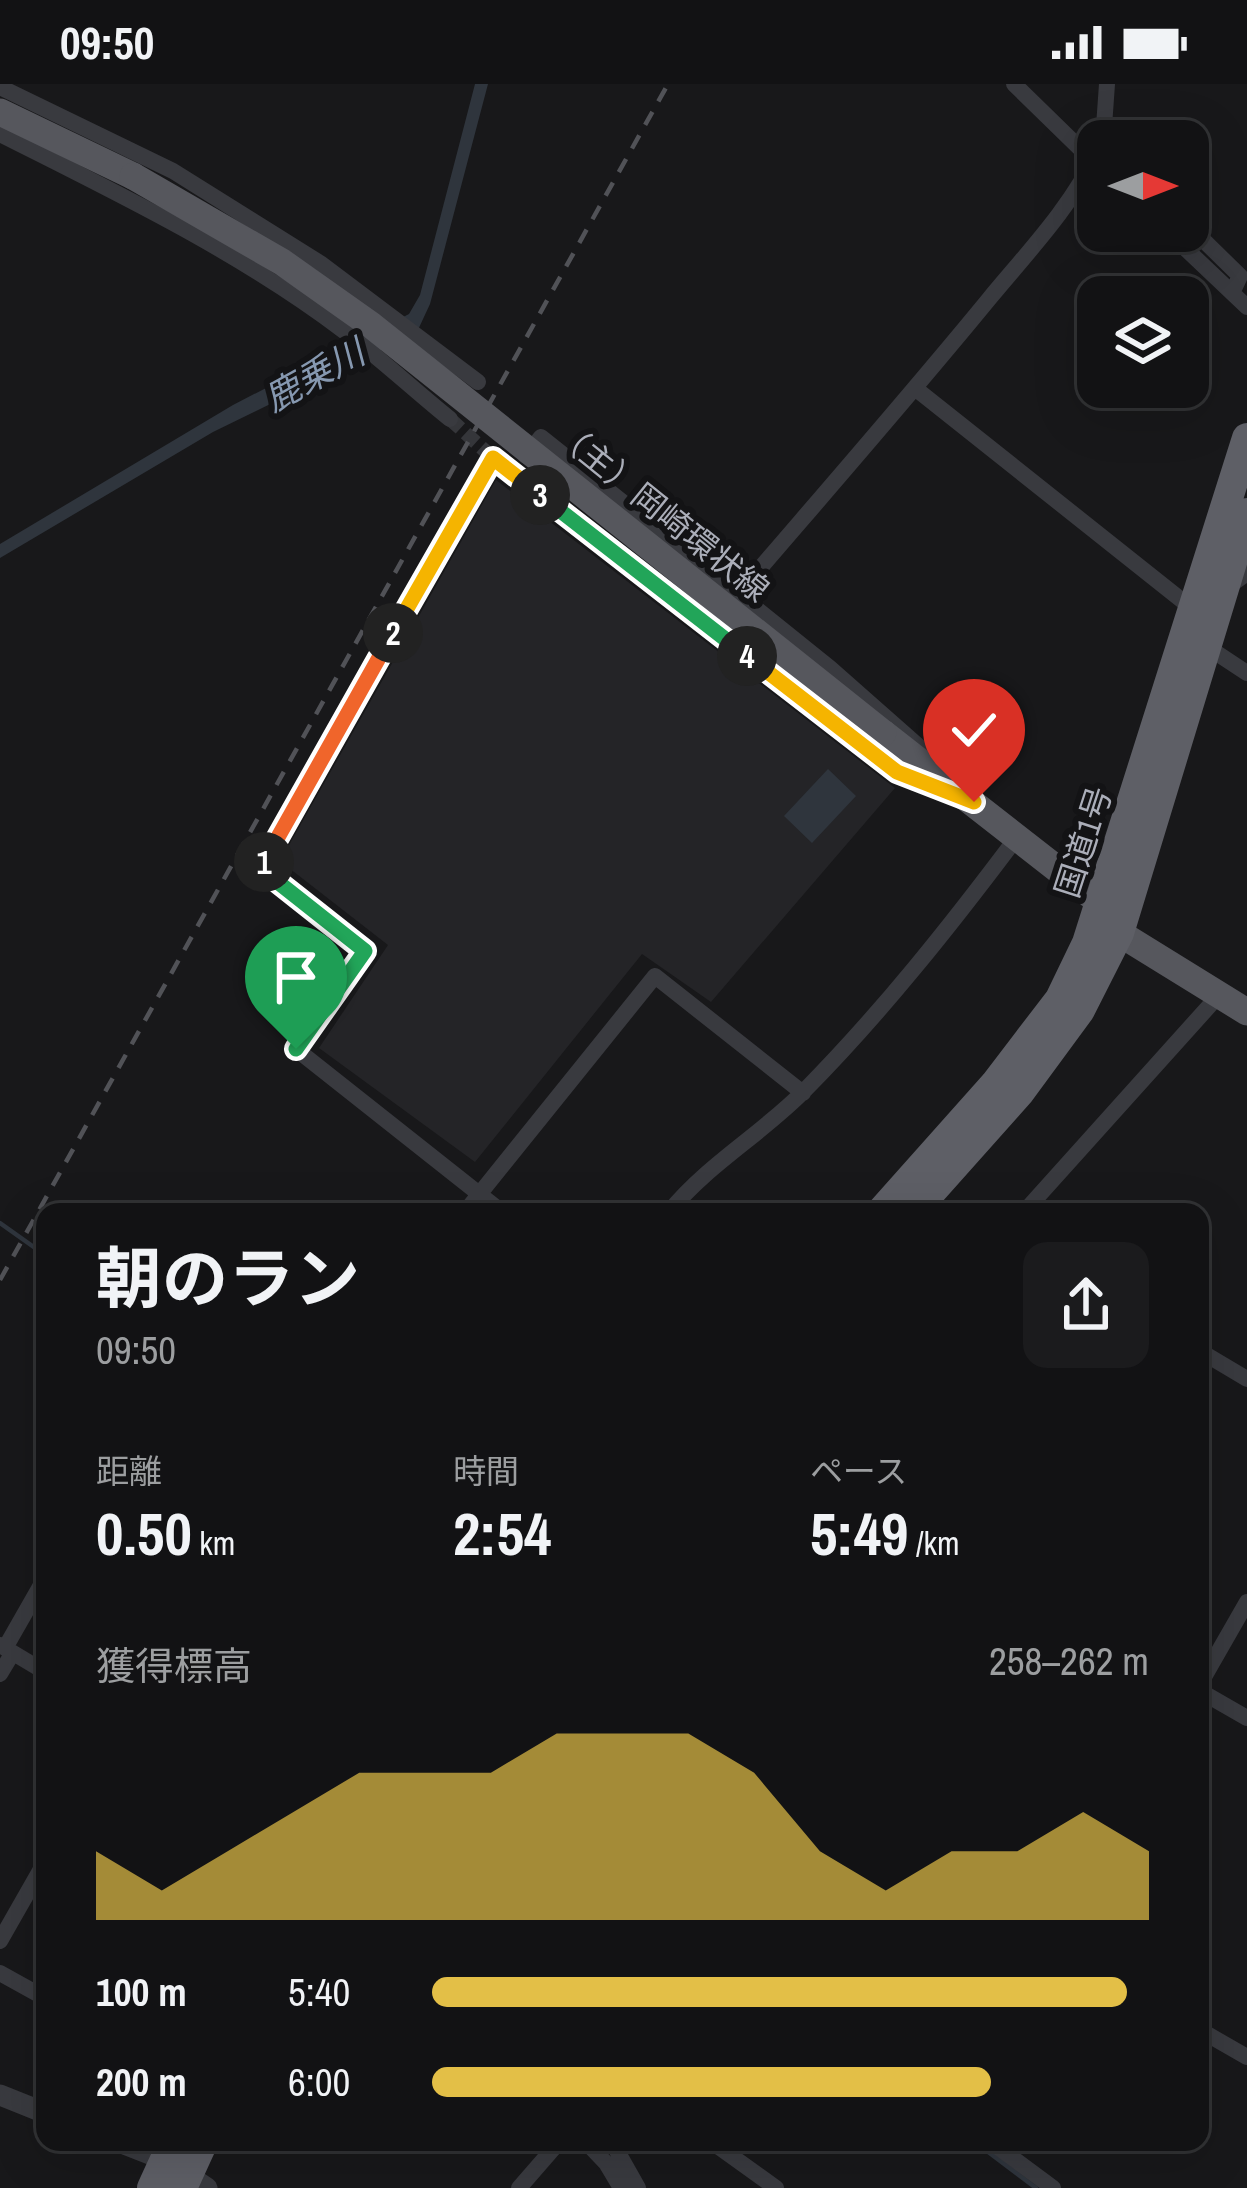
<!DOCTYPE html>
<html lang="ja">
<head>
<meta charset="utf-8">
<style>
  :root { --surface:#121214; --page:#1b1b1d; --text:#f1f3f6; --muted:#9c9ea0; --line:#313234; --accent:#e3bf47 }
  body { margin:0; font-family:"Archivo Narrow","Noto Sans JP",sans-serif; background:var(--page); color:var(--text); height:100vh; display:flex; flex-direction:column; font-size:45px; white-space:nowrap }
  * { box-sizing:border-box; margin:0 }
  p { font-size:39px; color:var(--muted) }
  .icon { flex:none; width:66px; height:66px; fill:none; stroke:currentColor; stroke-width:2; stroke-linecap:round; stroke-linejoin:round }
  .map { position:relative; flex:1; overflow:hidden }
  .drawer { position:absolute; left:36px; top:1119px; width:1173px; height:948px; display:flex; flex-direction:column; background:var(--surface); border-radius:24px; box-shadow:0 12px 48px #0002,0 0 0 3px var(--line) }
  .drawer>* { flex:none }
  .needle { width:78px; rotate:90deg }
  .controls { position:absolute; left:1077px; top:36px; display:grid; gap:24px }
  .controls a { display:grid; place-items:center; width:132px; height:132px; border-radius:24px; background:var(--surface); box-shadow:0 12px 48px #0002,0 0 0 3px var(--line); font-size:60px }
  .pin { position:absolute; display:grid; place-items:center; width:102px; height:102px; color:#fff; margin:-123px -51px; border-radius:50% 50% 50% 0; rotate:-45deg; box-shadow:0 0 12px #0007 }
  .pin .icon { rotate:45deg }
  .km { position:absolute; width:60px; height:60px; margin:-30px; border-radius:50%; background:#222; color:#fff; font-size:33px; line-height:60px; text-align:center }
  .round { display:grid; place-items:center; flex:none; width:126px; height:126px; border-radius:24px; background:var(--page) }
  .head { display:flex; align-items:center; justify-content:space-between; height:204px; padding:0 60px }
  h1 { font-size:66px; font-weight:700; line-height:90px }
  .metrics { display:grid; grid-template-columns:repeat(3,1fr); gap:18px; height:204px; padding:12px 60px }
  .metrics div { display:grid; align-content:center }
  .metrics b { font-size:60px; font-weight:700 }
  .metrics small { font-size:33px; font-weight:400 }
  .metrics p { font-size:33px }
  .chart { height:336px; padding:24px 60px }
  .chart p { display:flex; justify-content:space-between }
  .chart svg { width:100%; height:216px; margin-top:12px; fill:var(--accent); opacity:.7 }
  ul { padding:0 60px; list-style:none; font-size:39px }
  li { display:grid; grid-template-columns:192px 144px 1fr; align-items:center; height:90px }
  li i { height:30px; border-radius:15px; background:var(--accent) }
  .status { display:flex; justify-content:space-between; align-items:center; height:84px; padding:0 60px; background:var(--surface); direction:ltr }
  .status svg { height:33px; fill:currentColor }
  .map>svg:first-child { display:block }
  .built { fill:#242427 }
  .water { fill:#2f353d }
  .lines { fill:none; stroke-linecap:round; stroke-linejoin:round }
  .stream { stroke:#2f353d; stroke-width:4.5 }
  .pedestrian-tunnel { stroke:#35363a; stroke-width:14; stroke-dasharray:14 7; stroke-linecap:butt }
  .minor { stroke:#393a3f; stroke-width:16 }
  .tertiary { stroke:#393a3f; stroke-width:21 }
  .primary { stroke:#56575d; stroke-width:27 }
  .trunk { stroke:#5e5f66; stroke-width:30 }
  .rail { stroke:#515257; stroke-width:4.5; stroke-dasharray:15 12; stroke-linecap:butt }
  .primary-bridge { stroke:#56575d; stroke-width:27 }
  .split-1-casing { stroke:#fff; stroke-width:24 }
  .split-2-casing { stroke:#fff; stroke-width:24 }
  .split-3-casing { stroke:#fff; stroke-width:24 }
  .split-4-casing { stroke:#fff; stroke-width:24 }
  .split-5-casing { stroke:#fff; stroke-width:24 }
  .split-1 { stroke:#22a559; stroke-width:15 }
  .split-2 { stroke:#f0652b; stroke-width:15 }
  .split-3 { stroke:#f5b400; stroke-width:15 }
  .split-4 { stroke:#22a559; stroke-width:15 }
  .split-5 { stroke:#f5b400; stroke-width:15 }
  .labels { text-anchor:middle; stroke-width:12; stroke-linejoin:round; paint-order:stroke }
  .street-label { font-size:33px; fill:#abaeb9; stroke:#131315 }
  .water-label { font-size:36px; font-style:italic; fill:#8698b0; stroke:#131315 }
</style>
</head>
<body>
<div class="status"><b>09:50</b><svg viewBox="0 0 49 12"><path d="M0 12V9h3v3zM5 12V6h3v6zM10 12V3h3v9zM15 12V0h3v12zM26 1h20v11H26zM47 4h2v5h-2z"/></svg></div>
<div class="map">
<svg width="1247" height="2104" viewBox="0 0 1247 2104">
  <rect width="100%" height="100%" fill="#18181a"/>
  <!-- built -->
  <path class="built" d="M 496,396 L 895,704 L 711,918 L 642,870 L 475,1078 L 319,964 L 388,861 L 280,777 Z"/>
  <!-- water -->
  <path class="water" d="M 475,0 L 488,0 L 430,220 L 417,248 L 213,348 L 0,474 L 0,460 L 233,321 L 409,230 L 420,211 Z
    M 828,685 L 856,712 L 812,759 L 784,732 Z"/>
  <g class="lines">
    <!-- stream -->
    <path class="stream" d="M 0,1139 L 45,1171
      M 975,2058 L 1036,2104"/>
    <!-- pedestrian-tunnel -->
    <path class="pedestrian-tunnel" d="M 450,335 L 493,374"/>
    <!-- minor -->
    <path class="minor" d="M 1014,0 L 1097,81
      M 0,3 L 173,87 L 320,179 L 478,298
      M 0,50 C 117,109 238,167 344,247 C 380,274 414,306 450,335
      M 1103,57 L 1107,0
      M 1188,141 L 1240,192 L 1232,209
      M 1167,147 L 1247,223
      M 916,305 L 1194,526
      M 526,372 L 541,353 L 738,510
      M 1225,505 L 1243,492 L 1247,485
      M 1206,562 L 1247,589
      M 941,682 L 830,584 L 738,510 C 822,412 907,315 989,215 C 1027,169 1072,122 1098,67
      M 465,1128 L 655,892 L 803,1009
      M 502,1128 L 296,965 L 366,867 L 260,785 L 493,374 L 897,687 L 945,706
      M 669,1128 C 708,1080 762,1050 805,1006 C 882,928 951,841 1017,753
      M 1024,1128 L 1220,910
      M 1200,1267 L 1247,1295
      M 0,1561 L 45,1588
      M 5,1564 L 45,1494
      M 0,1590 L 12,1570
      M 1200,1600 L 1247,1518
      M 1200,1607 L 1247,1634
      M 0,1857 L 45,1778
      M 0,1889 L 45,1914
      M 1200,1946 L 1247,1973
      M 586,2058 L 606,2079 L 621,2104
      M 612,2058 L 638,2104
      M 712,2058 L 776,2104
      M 991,2058 L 1053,2104
      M 519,2104 L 559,2058"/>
    <!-- tertiary -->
    <path class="tertiary" d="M 0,2011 L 45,2029
      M 119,2058 L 165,2076 L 207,2104"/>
    <!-- primary -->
    <path class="primary" d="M 0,28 L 133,92
      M 883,649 L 1102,820 L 1119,849 L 1247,928"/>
    <!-- trunk -->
    <path class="trunk" d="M 881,1128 L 995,1000 L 1060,915 L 1087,859 L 1247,354
      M 913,1128 L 1019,1009 L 1080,926 L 1119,849 L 1247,429
      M 152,2104 L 173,2058
      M 182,2104 L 203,2058"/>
    <!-- rail -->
    <path class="rail" d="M 0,1196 L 668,0"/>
    <!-- primary-bridge -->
    <path class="primary-bridge" d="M 133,92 L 282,178 L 371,241 L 883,649"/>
  </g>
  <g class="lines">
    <defs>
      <path id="split-1" d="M 264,778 L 260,784 L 365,867 L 296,965"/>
      <path id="split-2" d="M 264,778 L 393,549"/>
      <path id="split-3" d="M 393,549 L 493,374 L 540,411"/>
      <path id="split-4" d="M 540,411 L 747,572"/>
      <path id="split-5" d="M 747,572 L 897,688 L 974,718"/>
    </defs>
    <!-- split-1 casing -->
    <use href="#split-1" class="split-1-casing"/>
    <!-- split-2 casing -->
    <use href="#split-2" class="split-2-casing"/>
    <!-- split-3 casing -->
    <use href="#split-3" class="split-3-casing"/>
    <!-- split-4 casing -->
    <use href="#split-4" class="split-4-casing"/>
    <!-- split-5 casing -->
    <use href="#split-5" class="split-5-casing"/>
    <!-- split-1 -->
    <use href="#split-1" class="split-1"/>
    <!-- split-2 -->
    <use href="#split-2" class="split-2"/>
    <!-- split-3 -->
    <use href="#split-3" class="split-3"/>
    <!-- split-4 -->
    <use href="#split-4" class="split-4"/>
    <!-- split-5 -->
    <use href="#split-5" class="split-5"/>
  </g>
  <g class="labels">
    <!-- street labels -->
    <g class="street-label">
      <text transform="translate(662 427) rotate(39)" y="12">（主）岡崎環状線</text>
      <text transform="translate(1083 758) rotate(-72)" y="12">国道1号</text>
    </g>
    <!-- water labels -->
    <g class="water-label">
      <text transform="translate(314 291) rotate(-29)" y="13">鹿乗川</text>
    </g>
  </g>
</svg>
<div class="controls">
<a><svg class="needle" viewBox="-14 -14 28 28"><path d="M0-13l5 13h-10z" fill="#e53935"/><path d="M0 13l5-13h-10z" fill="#9c9ea0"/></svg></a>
<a><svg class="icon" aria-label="layers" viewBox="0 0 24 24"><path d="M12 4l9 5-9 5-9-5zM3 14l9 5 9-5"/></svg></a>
</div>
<div class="pin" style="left:296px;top:965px;background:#1e9e55"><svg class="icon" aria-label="arrive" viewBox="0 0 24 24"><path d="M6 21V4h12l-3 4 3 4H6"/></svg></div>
<div class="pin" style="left:974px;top:718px;background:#d93025"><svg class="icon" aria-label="check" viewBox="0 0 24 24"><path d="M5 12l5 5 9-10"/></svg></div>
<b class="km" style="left:264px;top:778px">1</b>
<b class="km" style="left:393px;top:549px">2</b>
<b class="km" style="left:540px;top:411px">3</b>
<b class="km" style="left:747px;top:572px">4</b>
<section class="drawer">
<div class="head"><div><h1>朝のラン</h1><p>09:50</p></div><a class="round"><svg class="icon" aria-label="share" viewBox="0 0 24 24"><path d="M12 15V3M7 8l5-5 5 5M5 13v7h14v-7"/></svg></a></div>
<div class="metrics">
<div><p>距離</p><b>0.50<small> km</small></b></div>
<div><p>時間</p><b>2:54</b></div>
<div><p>ペース</p><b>5:49<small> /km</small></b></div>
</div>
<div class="chart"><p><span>獲得標高</span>258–262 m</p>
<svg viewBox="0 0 160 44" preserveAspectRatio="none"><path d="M0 44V30L10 38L20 30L30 22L40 14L50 14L60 14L70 6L80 6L90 6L100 14L110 30L120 38L130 30L140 30L150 22L160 30V44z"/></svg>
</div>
<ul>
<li><b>100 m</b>5:40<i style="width:97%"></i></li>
<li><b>200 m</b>6:00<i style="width:78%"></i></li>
</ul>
</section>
</div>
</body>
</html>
